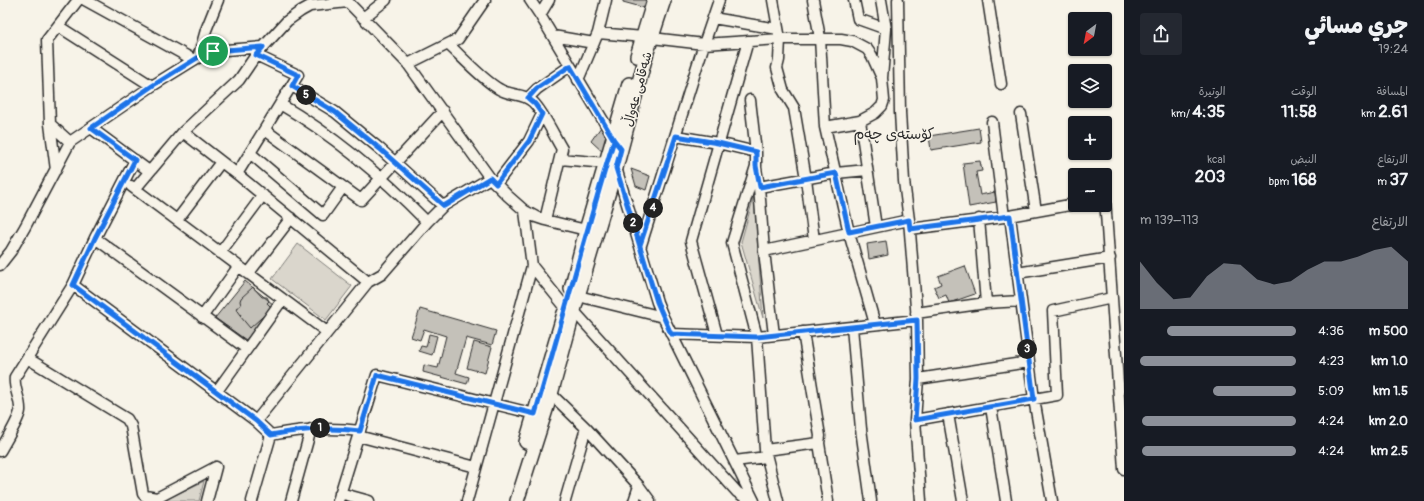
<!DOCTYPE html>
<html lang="ar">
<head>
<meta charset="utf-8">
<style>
  :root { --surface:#171b24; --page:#242831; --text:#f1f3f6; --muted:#9ea1a6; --accent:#8c9099 }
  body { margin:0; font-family:Pangolin,"Playpen Sans Arabic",sans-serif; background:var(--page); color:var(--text); direction:rtl; height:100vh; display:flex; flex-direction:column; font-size:15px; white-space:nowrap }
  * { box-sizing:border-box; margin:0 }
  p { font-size:13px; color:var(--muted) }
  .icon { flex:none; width:22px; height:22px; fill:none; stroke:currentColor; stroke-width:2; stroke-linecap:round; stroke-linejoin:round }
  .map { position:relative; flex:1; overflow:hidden; direction:ltr }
  .details { display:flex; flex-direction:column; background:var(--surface); width:300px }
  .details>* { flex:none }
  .needle { width:26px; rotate:212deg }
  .buttons { position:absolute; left:1068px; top:12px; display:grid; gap:8px }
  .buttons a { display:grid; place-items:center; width:44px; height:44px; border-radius:4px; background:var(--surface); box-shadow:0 1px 3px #0004; font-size:20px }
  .pin { position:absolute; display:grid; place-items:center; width:34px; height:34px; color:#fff; margin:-17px; border:2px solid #fff; border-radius:50%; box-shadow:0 1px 4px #0007 }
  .km { position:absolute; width:20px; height:20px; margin:-10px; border-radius:50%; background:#222; color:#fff; font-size:11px; line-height:20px; text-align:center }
  .round { display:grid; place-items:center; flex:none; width:42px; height:42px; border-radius:4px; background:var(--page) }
  .head { display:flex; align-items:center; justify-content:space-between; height:68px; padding:0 16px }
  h1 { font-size:22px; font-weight:800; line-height:30px }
  .metrics { display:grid; grid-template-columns:repeat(3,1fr); gap:6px; height:68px; padding:4px 16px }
  .metrics div { display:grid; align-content:center }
  .metrics b { font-size:17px; font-weight:800 }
  .metrics small { font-size:11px; font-weight:400 }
  .metrics p { font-size:11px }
  .chart { height:112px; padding:8px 16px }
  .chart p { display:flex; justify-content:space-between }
  .chart svg { width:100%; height:72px; margin-top:4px; fill:var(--accent); opacity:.7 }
  ul { padding:0 16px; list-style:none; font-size:13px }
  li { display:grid; grid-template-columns:64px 48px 1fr; align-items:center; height:30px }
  li i { height:10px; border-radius:5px; background:var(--accent) }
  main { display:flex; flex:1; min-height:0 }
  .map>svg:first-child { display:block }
  .green { fill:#dad6cc; stroke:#82807c }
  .building { fill:#c4c1b9; stroke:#2b2b2b }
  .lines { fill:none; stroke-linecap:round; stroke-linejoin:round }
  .minor-casing { stroke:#2b2b2b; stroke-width:13 }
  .major-casing { stroke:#2b2b2b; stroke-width:16 }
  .minor { stroke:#f7f3e8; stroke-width:10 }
  .major { stroke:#f7f3e8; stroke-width:13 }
  .route-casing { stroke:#fff; stroke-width:8 }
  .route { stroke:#1a73e8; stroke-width:5 }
  .labels { text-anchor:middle; stroke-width:3; stroke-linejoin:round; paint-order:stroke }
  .street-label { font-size:13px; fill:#2b2b2b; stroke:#f7f3e8 }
  .quarter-label { font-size:15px; fill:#2b2b2b; stroke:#f7f3e8 }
</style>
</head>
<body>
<main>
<section class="details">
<div class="head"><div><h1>جري مسائي</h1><p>19:24</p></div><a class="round"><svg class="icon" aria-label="share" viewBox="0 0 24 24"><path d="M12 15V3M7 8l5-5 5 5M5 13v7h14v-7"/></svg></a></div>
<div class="metrics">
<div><p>المسافة</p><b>2.61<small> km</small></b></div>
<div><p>الوقت</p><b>11:58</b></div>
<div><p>الوتيرة</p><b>4:35<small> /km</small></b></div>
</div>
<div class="metrics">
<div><p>الارتفاع</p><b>37<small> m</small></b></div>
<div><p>النبض</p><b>168<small> bpm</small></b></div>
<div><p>kcal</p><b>203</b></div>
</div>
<div class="chart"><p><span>الارتفاع</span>113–139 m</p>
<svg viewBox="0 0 160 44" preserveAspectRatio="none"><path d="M0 44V15L10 28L20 38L30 37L40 24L50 16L60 17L70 26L80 29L90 27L100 20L110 15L120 15L130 12L140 8L150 6L160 15V44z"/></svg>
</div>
<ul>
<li><b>500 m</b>4:36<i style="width:83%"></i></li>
<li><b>1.0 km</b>4:23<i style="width:100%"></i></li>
<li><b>1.5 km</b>5:09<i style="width:53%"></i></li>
<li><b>2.0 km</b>4:24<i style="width:99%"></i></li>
<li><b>2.5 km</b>4:24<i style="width:99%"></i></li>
</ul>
</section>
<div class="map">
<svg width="1124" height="501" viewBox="0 0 1124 501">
  <rect width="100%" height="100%" fill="#f7f3e8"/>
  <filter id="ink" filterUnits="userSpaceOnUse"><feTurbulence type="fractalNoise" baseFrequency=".025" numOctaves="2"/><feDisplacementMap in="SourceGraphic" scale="8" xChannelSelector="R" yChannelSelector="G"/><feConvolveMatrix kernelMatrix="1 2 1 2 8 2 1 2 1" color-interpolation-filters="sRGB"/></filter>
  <g filter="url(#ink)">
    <!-- green -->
    <path class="green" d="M 754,196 L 763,318 L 741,242 Z
      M 298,244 L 352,286 L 326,320 L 272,279 Z
      M 204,481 L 199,501 L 166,501 L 165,500 Z"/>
    <!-- building -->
    <path class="building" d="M 623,0 L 647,0 L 645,8 L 623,2 Z
      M 601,127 L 610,140 L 606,155 L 591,141 Z
      M 979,128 L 981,142 L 931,150 L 929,136 Z
      M 980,161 L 982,171 L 976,172 L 980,195 L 995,192 L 996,202 L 969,207 L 963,163 Z
      M 631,169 L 650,176 L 646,190 L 636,186 Z
      M 886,241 L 888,255 L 869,259 L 867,244 Z
      M 965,266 L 975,294 L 949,303 L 946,295 L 939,298 L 934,287 L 941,284 L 938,276 Z
      M 245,281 L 274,305 L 246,340 L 215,318 Z
      M 253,287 L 262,297 L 267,297 L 269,301 L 267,303 L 272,308 L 250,328 L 240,316 L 241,315 L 236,308 L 241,305 L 240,301 L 241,298 Z
      M 420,309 L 496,331 L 492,345 L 466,338 L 456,373 L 469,377 L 467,384 L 423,372 L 424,365 L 438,368 L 446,336 L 424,329 L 420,340 L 411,337 Z
      M 429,334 L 437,336 L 432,355 L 419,351 L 421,346 L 426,347 Z
      M 474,342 L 492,347 L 485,373 L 467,368 Z"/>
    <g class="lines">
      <defs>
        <path id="minor" d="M 85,0 L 194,60
          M 346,0 L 408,64 L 490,178 L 508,196 L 525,211 L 536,217 L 545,220 L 586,230
          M 530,0 L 540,15 L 616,142
          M 773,0 L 780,39 L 779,60 L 777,68 L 783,90 L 794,108 L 806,179 L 814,240
          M 813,0 L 820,38 L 825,127 L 849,233 L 875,324
          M 854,0 L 858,19 L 886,29
          M 898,0 L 900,112 L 904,181 L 909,220 L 917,320 L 918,379 L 915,420 L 921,501
          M 988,0 L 1001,84
          M 540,15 L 549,0
          M 363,18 L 386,0
          M 713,18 L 778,29
          M 58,26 L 152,86
          M 598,33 L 643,37
          M 553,36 L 594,43
          M 652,38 L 704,44 L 780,39 L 841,39 L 852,41 L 867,49 L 872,56 L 882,78
          M 449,45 C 463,58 483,80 499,89 C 510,96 524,93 533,102 C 544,113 554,136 562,149 L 545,220
          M 198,58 L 206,30 L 218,0
          M 408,64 L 458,39 L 485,0
          M 578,80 L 598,33 L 606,0
          M 292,86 L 335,112 L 380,149 L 443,206
          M 528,98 L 537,89 L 570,66
          M 750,100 L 756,152 L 756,166 L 732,243 L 757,337 L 765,450 L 778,501
          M 280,104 C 335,136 383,177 427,222
          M 1021,114 L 1036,211
          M 860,121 L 876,227
          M 992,122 L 1004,217
          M 50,124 L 70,142
          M 825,127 L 860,121 L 875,113 L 882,106 L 884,100 L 882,78 L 886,29 L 881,0
          M 91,128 L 149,171
          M 265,130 L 361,200 L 443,111
          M 183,132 L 237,174 L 368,282
          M 676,136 L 718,143 L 756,152
          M 250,153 L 323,215 L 343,187
          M 560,159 L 606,163
          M 616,168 L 657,302 L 663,317 L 754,501
          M 756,168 L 759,187 L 764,251 L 774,335
          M 56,170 L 50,124 L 47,40 L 78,0
          M 237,174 L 298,75 L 256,55
          M 496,184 L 529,141 L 542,114
          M 131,186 L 327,332
          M 759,187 L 836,173 L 867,170
          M 135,189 L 183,132 L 239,80 L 256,55 L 287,21 L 301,11 L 310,6 L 348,2
          M 1105,199 L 1124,469
          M 1010,216 L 1034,399 L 1052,501
          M 979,219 L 986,303
          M 177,220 L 221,162
          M 910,229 L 1004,217 L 1075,204
          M 95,238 L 247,349
          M 641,245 L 704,44 L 719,0
          M 764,251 L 909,220
          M 220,253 L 263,195
          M 0,265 L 11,251 L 25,227 L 70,142 L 152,86 L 202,55 L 213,51 L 263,47
          M 532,266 L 566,308
          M 1017,273 L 1110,258
          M 248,274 L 291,218
          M 73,285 L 256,421 L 271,435
          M 578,296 L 663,317
          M 574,311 L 737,492 L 750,501
          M 916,313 L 986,303 L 1021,301
          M 202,317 L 238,267
          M 852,327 L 861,429 L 871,501
          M 803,332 L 820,436 L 819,443 L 828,501
          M 671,334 L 757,337 L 917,320
          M 717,335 L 691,241 L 748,41
          M 27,358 L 127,419 L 131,426 L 143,494 L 145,496 L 157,498
          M 918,379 L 1029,362
          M 217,391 L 282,300
          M 551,394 L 586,428 L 639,486 L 650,501
          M 991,407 L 1006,501
          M 948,414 L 963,501
          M 915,420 L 1057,395 L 1053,311 L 1112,298
          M 256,421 L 368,282 L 382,274 L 427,222 L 443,206 L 490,178
          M 271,435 C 301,429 329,427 360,431
          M 358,436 L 476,467
          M 765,450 L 819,443
          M 0,451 C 5,442 19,420 20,411 C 21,399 13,388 15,377 L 73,285 L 95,238 L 135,160
          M 735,461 L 766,457
          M 340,493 L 369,501
          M 157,501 L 157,498 L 216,467
          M 207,501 L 216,467
          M 252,501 L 271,435
          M 291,501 L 311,429
          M 338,501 L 377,375 L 535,414
          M 467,501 L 532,266 L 525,211
          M 565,501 L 586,428
          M 634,501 L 639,486"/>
        <path id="major" d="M 637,56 L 654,0
          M 571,289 L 586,230 L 629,84
          M 526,442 L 564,313
          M 517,501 L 551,394 L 578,296 L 616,168 L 647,52 L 664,0"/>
      </defs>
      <!-- minor casing -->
      <use href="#minor" class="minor-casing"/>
      <!-- major casing -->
      <use href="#major" class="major-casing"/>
      <!-- minor -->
      <use href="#minor" class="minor"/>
      <!-- major -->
      <use href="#major" class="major"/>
    </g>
  </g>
  <g class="lines" filter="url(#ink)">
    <defs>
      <path id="route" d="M 213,51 L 202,55 L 152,86 L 91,128 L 135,160 L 95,238 L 73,285 L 256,421 L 271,435 C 301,429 329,427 360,431 L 377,375 L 535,414 C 562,323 586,231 614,140 L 621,149 L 616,168 L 657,302 L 671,334 L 757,337 L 917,320 L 918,379 L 915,420 L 1034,399 L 1010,216 L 910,229 L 909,220 L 849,232 L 836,173 L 760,187 L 756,166 L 756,152 L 718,143 L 676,136 L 640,245 L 616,168 L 621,149 L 614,140 L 570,66 L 537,88 L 528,98 L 535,104 L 542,114 L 529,141 L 496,184 L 490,178 L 444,206 L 380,149 L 335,112 L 292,86 L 298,75 L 256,55 L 263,47 L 213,51"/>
    </defs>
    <!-- route casing -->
    <use href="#route" class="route-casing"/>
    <!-- route -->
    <use href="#route" class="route"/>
  </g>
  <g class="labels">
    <!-- street labels -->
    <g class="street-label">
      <text transform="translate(637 89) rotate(-75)" y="5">شەقامی عەواڵ</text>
    </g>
    <!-- quarter labels -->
    <g class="quarter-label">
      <text x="894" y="139">کۆستەی چەم</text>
    </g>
  </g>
</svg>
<div class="buttons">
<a><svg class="needle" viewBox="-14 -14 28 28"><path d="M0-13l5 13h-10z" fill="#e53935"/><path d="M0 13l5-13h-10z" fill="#9ea1a6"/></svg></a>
<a><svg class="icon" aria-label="layers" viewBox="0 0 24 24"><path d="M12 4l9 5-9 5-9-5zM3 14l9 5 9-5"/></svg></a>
<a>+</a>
<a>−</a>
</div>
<div class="pin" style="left:213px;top:51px;background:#1e9e55"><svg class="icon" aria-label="arrive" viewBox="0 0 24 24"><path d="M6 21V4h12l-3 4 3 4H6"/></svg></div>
<b class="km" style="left:320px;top:428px">1</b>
<b class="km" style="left:633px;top:223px">2</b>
<b class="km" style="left:1027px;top:349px">3</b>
<b class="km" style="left:653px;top:208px">4</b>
<b class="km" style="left:306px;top:95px">5</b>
</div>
</main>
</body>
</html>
